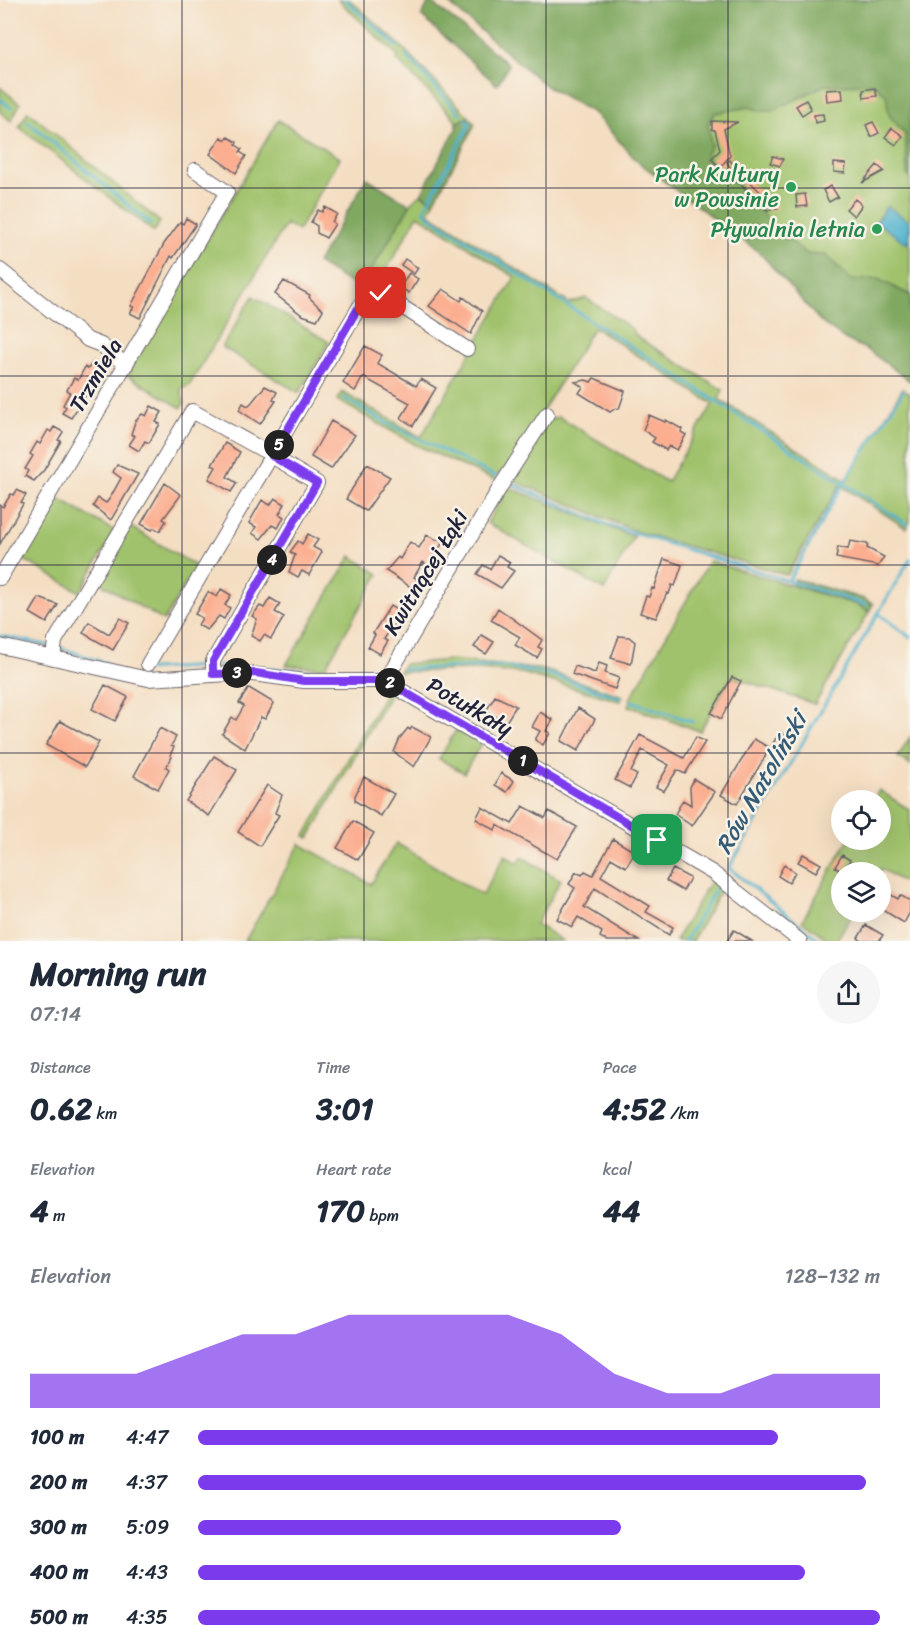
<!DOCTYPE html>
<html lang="en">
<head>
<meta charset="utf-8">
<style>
  :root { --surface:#fff; --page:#f6f6f7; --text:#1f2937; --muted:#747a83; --accent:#7c3aed }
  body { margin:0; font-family:Sriracha,sans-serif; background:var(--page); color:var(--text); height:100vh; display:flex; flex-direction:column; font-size:22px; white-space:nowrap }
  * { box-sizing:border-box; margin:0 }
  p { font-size:20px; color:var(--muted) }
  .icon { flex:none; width:33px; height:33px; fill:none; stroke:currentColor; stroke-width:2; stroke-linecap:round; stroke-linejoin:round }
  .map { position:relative; height:941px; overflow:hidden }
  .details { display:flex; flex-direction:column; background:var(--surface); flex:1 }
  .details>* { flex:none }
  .tools { position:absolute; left:831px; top:790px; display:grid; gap:12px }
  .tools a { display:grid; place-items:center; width:60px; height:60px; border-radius:50%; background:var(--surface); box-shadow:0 6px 24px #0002; font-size:30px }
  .pin { position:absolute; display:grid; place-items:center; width:51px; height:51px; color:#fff; margin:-26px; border-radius:12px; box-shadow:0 3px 9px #0006 }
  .km { position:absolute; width:30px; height:30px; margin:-15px; border-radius:50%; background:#222; color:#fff; font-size:16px; line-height:30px; text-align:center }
  .round { display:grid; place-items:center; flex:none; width:63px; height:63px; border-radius:32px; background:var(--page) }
  .head { display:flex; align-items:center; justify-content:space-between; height:102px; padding:0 30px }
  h1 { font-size:33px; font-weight:700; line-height:45px }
  .figures { display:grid; grid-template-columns:repeat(3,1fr); gap:9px; height:102px; padding:6px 30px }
  .figures div { display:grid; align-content:center }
  .figures b { font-size:30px; font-weight:700 }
  .figures small { font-size:16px; font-weight:400 }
  .figures p { font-size:16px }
  .chart { height:168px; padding:12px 30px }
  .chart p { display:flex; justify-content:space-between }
  .chart svg { width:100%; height:108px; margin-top:6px; fill:var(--accent); opacity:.7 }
  ul { padding:0 30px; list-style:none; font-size:20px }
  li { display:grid; grid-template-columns:96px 72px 1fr; align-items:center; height:45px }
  li i { height:15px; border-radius:8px; background:var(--accent) }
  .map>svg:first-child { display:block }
  .green { fill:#a0c26c; stroke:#617254; stroke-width:1.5 }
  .forest { fill:#80a860; stroke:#51654e; stroke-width:1.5 }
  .water { fill:#4eb1cd; stroke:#386a84; stroke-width:1.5 }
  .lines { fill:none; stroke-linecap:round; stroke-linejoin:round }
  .stream { stroke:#4eb1cd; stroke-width:3 }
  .building { fill:#fbae90 }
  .minor-casing { stroke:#6c646a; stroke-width:16 }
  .minor { stroke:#fff; stroke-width:14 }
  .route-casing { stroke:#fff; stroke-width:12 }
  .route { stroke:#7c3aed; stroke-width:8 }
  .grid { fill:none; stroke:#22223b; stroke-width:1.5; stroke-opacity:0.55 }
  .leisure-dot { fill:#2e9e5b; stroke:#f7f3e8; stroke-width:2 }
  .labels { text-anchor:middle; stroke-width:5; stroke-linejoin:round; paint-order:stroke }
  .leisure-label { font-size:22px; fill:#27864d; stroke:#f7f3e8; text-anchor:end }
  .street-label { font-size:22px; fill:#22223b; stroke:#f7f3e8 }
  .water-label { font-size:24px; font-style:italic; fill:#345b75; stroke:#f7f3e8 }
</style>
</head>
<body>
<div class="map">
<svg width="910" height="941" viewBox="0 0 910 941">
  <rect width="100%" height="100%" fill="#f7f3e8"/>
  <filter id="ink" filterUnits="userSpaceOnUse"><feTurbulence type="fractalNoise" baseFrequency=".0167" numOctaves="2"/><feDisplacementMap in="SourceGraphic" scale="12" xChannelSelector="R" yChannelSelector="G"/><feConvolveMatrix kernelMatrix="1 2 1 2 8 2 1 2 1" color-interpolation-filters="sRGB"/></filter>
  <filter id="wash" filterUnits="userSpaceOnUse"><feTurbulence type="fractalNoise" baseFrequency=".008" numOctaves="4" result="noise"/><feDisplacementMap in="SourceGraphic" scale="24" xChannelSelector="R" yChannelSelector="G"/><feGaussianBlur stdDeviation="1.35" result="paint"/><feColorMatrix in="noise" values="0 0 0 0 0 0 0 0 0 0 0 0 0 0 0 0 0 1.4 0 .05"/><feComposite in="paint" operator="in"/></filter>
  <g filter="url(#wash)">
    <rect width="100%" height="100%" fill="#f4dec2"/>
    <!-- green -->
    <path class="green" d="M 338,0 L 350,0 L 402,47 L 469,117 L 456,123 L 454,118 L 397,60 L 398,56 Z
      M 445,0 L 910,0 L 910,381 L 868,350 L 845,339 L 822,323 L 760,253 L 637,161 L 594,113 L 546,86 Z
      M 0,87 L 20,104 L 11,121 L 0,112 Z
      M 28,111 L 160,222 L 154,232 L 19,127 Z
      M 278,120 L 340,158 L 298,231 L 286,224 L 189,386 L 181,389 L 184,403 L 181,408 L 127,375 Z
      M 421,194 L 434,202 L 429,213 L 569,303 L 586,298 L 631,328 L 637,337 L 723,390 L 719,399 L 846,480 L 903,388 L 910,394 L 910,522 L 906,528 L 840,485 L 787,575 L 638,532 L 512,480 L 548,419 L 559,417 L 667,482 L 713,404 L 594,327 L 503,476 L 498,474 L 494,480 L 416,445 L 337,400 L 342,392 L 421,437 L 515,277 L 418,215 L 385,272 L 395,279 L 388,290 L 367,276 L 412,201 Z
      M 253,296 L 329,342 L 299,393 L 222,347 Z
      M 508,487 L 634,537 L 604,590 L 487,523 Z
      M 55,497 L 115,531 L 80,592 L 19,557 Z
      M 129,526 L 196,566 L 164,621 L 97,581 Z
      M 351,556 L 379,574 L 325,668 L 286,665 Z
      M 709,561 L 858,605 L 869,612 L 815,704 L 732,677 L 700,731 L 628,706 L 630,699 Z
      M 451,660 L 545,670 L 623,696 L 620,701 L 522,673 L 477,670 L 399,672 L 404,664 Z
      M 387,690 L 391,692 L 309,838 L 305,836 Z
      M 456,730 L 481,744 L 464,773 L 439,759 Z
      M 910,737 L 910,765 L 898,757 Z
      M 879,790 L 910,810 L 910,886 L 881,869 L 878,873 L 842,873 L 842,912 L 854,912 L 836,941 L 830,941 L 802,921 L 848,840 L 880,840 L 880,801 L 872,801 Z
      M 396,843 L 482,895 L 505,855 L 518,863 L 522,857 L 561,880 L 536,924 L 563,941 L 245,941 L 300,844 L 371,884 Z
      M 711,880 L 722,888 L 692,941 L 675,941 Z"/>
    <!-- forest -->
    <path class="forest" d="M 445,0 L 910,0 L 910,177 L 907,175 L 905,134 L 889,115 L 886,95 L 874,84 L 825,85 L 772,111 L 761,111 L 749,107 L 715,113 L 708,123 L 711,145 L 706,155 L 713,167 L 728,174 L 778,231 L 807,254 L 825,255 L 852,280 L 878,279 L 910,295 L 910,381 L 868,350 L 845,339 L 822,323 L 760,253 L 637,161 L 594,113 L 546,86 Z
      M 430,1 L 509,65 L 497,85 L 421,16 Z
      M 469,117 L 475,124 L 434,202 L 421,194 L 456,129 L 456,123 Z
      M 367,178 L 410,205 L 356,296 L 353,285 L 317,263 Z
      M 795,579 L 864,599 L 873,604 L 869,612 L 858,605 L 792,585 Z"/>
    <!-- water -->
    <path class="water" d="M 887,206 L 910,222 L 908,244 L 876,222 Z"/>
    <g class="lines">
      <!-- stream -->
      <path class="stream" d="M 345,0 L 398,47
        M 406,55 L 460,114
        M 0,99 L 11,108
        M 466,120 L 470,124 L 424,210 L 430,217 L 907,524
        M 27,121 L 151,224
        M 344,398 L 387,423 L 497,477
        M 510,483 L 608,525 L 866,605
        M 789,580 L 842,486 L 904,390
        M 879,614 L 910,637
        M 0,636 L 51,646
        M 58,647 L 108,664
        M 216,666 L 239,667
        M 258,668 L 330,672 L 381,668
        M 404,669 L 501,666 L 552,675 L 621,698
        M 138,670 L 209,666
        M 631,701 L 693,722
        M 685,941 L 717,887
        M 820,941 L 729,868 L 910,559"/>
    </g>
    <g id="blocks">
      <!-- building -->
      <path class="building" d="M 875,88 L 877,96 L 864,98 L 863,90 Z
        M 842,89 L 843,99 L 827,101 L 826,90 Z
        M 806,100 L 811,109 L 802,115 L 796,106 Z
        M 823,114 L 824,121 L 815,123 L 814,115 Z
        M 712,121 L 738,122 L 724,129 L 730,156 L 720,167 L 711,159 L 720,150 L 715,130 L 712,130 Z
        M 873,122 L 879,133 L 871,137 L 866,125 Z
        M 892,128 L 903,136 L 896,145 L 885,137 Z
        M 221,137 L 226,140 L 228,137 L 237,142 L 236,145 L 242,149 L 240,152 L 246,156 L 236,173 L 210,154 Z
        M 773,156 L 783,159 L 780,166 L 770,163 Z
        M 730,160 L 732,163 L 737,160 L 743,171 L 740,172 L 778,209 L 767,210 L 759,203 L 737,180 L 727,162 Z
        M 834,163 L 846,164 L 845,173 L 834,172 Z
        M 877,165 L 884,171 L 862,183 Z
        M 831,186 L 838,197 L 829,202 L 823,190 Z
        M 805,194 L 807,206 L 797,207 L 796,195 Z
        M 855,199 L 862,205 L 854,216 L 846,209 Z
        M 325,207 L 337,214 L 332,222 L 335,224 L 326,238 L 317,233 L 317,226 L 311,222 L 318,210 L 322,212 Z
        M 186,218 L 196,224 L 173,258 L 171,256 L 140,318 L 130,313 L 134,307 L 131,306 L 164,244 L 180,222 L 183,224 Z
        M 792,221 L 799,228 L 791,238 L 783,232 Z
        M 832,226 L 837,232 L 828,238 L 823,232 Z
        M 405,259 L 418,268 L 414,274 L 401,265 Z
        M 409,273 L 418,279 L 409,293 L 400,287 Z
        M 284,281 L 310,295 L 309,297 L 315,303 L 323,310 L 317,320 L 302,315 L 275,294 Z
        M 443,289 L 461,301 L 463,297 L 482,311 L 471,334 L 429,306 Z
        M 365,346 L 382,355 L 377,363 L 416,386 L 421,379 L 436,388 L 413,426 L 401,418 L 410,403 L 363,377 L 355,391 L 343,383 Z
        M 92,363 L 101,369 L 96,376 L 98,377 L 71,418 L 62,413 L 66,407 L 63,405 L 70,392 L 67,390 L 74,378 L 78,380 L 85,367 L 88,369 Z
        M 594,378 L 625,391 L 619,409 L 616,408 L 610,412 L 579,393 L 583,387 L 575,382 L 586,380 L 591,382 Z
        M 265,386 L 277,392 L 273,400 L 276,401 L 260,424 L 239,410 L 243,403 L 248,406 L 252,402 Z
        M 151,406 L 162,412 L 156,422 L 160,424 L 149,443 L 145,441 L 139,451 L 129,445 L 135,436 L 131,434 L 135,422 L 142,414 L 146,416 Z
        M 649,415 L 665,422 L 666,420 L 682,429 L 681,432 L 686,435 L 677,450 L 669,446 L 666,450 L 652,442 L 655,438 L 643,430 Z
        M 331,421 L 355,435 L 331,469 L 311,457 Z
        M 54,427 L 63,432 L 58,440 L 61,441 L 44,470 L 34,481 L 25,476 L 28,471 L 25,469 L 33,456 L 30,454 L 37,442 L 40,444 L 48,430 L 51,432 Z
        M 225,443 L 240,452 L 227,477 L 237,483 L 231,492 L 209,479 L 216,467 L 212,465 Z
        M 367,464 L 390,477 L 366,511 L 346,499 Z
        M 117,465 L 138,474 L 111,520 L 93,506 L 98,498 L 106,503 L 110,498 L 121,478 L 113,472 Z
        M 165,483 L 181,495 L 163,519 L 166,521 L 160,531 L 154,528 L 152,530 L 141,524 Z
        M 17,490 L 26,495 L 21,503 L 23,504 L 0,544 L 0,505 L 3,507 L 11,494 L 14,495 Z
        M 275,498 L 285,504 L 279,514 L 284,517 L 278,528 L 272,525 L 261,539 L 252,533 L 256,527 L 249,523 L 262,500 L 270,505 Z
        M 308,534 L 318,540 L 313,547 L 322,552 L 309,575 L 302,571 L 298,577 L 289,572 L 295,555 L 290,552 L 298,541 L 302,544 Z
        M 427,535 L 436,540 L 440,539 L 442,544 L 434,556 L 438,558 L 432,568 L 423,562 L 414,577 L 417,579 L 412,588 L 386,571 L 398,557 L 400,559 L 410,542 L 419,548 Z
        M 850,541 L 868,544 L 867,548 L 884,557 L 878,566 L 836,558 L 838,547 L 848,549 Z
        M 498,555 L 510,562 L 507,567 L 514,571 L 501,588 L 477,574 L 483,565 L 490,569 Z
        M 664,559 L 682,565 L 675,586 L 672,585 L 669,594 L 667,593 L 656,618 L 640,613 L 646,596 L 649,597 L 652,588 L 654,589 Z
        M 221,589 L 231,595 L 225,605 L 230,608 L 224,619 L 219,616 L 207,630 L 198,625 L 202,618 L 195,614 L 208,592 L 217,597 Z
        M 39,598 L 58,605 L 47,623 L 30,613 Z
        M 270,598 L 280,604 L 275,612 L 284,617 L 271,639 L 264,635 L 260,641 L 251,636 L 257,619 L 252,616 L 260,606 L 264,608 Z
        M 390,606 L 402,613 L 384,639 L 388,641 L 380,654 L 368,647 L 375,635 L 373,633 Z
        M 498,608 L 542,640 L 538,647 L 542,649 L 537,658 L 515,645 L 520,637 L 491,620 Z
        M 120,618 L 129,623 L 113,650 L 83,633 L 89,622 L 109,634 Z
        M 482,635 L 494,642 L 486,654 L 474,647 Z
        M 619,636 L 629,637 L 635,642 L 631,664 L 611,658 Z
        M 599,663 L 607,666 L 605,673 L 619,678 L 615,689 L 572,674 L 575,666 L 595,673 Z
        M 732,677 L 741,681 L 721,719 L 711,713 Z
        M 105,685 L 128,697 L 115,721 L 92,709 Z
        M 249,688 L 274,703 L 265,719 L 261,717 L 245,749 L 222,734 L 232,717 L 236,720 L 244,706 L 239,703 Z
        M 495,696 L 516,706 L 506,722 L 486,711 Z
        M 578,708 L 595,719 L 578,751 L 561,741 Z
        M 540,712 L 553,720 L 546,731 L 550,733 L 543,745 L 535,740 L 540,731 L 532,727 Z
        M 60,721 L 99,742 L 85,767 L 46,745 Z
        M 412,727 L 431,737 L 414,767 L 394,752 L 400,738 L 408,728 L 410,730 Z
        M 160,728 L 176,737 L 171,746 L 174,747 L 170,755 L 172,757 L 166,767 L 169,769 L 158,789 L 134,776 Z
        M 780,732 L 793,740 L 784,756 L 770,748 Z
        M 640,735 L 684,758 L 696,737 L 705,742 L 685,774 L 677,770 L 664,791 L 656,787 L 669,765 L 642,750 L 631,772 L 637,775 L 630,788 L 615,780 Z
        M 754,739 L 770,748 L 737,804 L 721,795 Z
        M 214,756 L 237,770 L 209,816 L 186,801 Z
        M 501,773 L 514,781 L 507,792 L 495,785 Z
        M 364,777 L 394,794 L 381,816 L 355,801 L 355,796 Z
        M 694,779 L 715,792 L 692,826 L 675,814 L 683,800 L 691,805 L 690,787 Z
        M 267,785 L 282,795 L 275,813 L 279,815 L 260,846 L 238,832 Z
        M 523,806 L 545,818 L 549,811 L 577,827 L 557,859 L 497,825 L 495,830 L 476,819 L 482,807 L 512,824 Z
        M 353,821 L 374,833 L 358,860 L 337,848 Z
        M 613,839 L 635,852 L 626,867 L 611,858 L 601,876 L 650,906 L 646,912 L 673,927 L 669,935 L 595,888 L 584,907 L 639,941 L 607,941 L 600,937 L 602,932 L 578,917 L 572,927 L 557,919 L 575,888 L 569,884 L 576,872 L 582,875 L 585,871 L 593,875 Z
        M 803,854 L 821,864 L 816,872 L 798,862 Z
        M 842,855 L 850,860 L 843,872 L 835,867 Z
        M 784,865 L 795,872 L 789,883 L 778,876 Z
        M 673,869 L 690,878 L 683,891 L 666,881 Z
        M 886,892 L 898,899 L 900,895 L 910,901 L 910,912 L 904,923 L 880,908 L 880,901 Z
        M 866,925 L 883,935 L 879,941 L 862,941 L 858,938 Z
        M 734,930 L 752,941 L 727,941 Z"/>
    </g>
  </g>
  <g filter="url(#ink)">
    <use href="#blocks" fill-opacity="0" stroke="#6c646a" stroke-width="1.5"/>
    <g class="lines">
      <defs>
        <path id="minor" d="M 0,270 L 88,340 L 101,345 L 126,365
          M 0,578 L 227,192 L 195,170
          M 0,646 L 148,679 L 245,673 L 304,681 L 385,681 L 713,873 L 800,941
          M 53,658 L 55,641 L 192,411 L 263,450
          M 148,664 L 366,296 L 381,293 L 467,349
          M 213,674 L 213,661 L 317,483 L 272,456
          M 385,681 L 502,484 L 547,414"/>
      </defs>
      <!-- minor casing -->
      <use href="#minor" class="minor-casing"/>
      <!-- minor -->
      <use href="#minor" class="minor"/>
    </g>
  </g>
  <g class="lines" filter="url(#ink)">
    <defs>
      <path id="route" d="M 381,293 L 371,293 L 364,298 L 272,456 L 317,483 L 213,661 L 213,674 L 256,673 L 304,681 L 386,681 L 657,840"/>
    </defs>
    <!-- route casing -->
    <use href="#route" class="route-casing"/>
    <!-- route -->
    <use href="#route" class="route"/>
  </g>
  <!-- grid -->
  <path class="grid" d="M 182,0 L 182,941M 364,0 L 364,941M 546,0 L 546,941M 728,0 L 728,941M 0,188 L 910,188M 0,376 L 910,376M 0,565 L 910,565M 0,753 L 910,753"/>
  <!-- markers -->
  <g class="leisure-dot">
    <circle cx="791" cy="187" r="6"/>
    <circle cx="877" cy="229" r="6"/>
  </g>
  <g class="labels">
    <!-- leisure labels -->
    <g class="leisure-label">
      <text x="779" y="182">Park Kultury<tspan x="779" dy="25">w Powsinie</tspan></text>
      <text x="865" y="237">Pływalnia letnia</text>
    </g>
    <!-- street labels -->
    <g class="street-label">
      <text transform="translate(95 375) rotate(-59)" y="8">Trzmiela</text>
      <text transform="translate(425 572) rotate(-59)" y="8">Kwitnącej Łąki</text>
      <text transform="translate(470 706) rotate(30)" y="8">Potułkały</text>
    </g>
    <!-- water labels -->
    <g class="water-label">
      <text transform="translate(761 783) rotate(-60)" y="8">Rów Natoliński</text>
    </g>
  </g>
</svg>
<div class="tools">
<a><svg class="icon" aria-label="locate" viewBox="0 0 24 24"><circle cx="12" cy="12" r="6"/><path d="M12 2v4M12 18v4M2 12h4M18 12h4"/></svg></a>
<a><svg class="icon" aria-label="layers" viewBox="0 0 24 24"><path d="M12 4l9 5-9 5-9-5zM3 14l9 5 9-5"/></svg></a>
</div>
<div class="pin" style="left:657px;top:840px;background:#1e9e55"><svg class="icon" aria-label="arrive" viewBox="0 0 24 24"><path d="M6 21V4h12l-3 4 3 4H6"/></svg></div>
<div class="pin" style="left:381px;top:293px;background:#d93025"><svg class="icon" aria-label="check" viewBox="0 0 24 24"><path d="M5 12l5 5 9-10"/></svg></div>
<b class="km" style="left:523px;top:761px">1</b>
<b class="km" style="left:390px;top:683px">2</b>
<b class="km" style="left:237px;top:673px">3</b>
<b class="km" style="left:272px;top:560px">4</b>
<b class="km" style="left:279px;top:445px">5</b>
</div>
<section class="details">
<div class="head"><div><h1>Morning run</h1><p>07:14</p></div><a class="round"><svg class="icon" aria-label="share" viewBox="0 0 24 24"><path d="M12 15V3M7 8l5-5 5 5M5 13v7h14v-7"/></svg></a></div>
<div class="figures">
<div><p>Distance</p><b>0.62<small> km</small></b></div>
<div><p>Time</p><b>3:01</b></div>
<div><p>Pace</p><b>4:52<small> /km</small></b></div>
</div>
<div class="figures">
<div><p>Elevation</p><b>4<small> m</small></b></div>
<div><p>Heart rate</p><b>170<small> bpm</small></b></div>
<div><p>kcal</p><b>44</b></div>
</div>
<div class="chart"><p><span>Elevation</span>128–132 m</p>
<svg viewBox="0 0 160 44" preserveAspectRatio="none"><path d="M0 44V30L10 30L20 30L30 22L40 14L50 14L60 6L70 6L80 6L90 6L100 14L110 30L120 38L130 38L140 30L150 30L160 30V44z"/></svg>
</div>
<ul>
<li><b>100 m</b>4:47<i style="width:85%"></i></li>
<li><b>200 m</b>4:37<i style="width:98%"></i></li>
<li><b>300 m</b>5:09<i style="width:62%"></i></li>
<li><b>400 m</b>4:43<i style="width:89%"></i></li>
<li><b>500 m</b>4:35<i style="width:100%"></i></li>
</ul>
</section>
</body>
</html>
